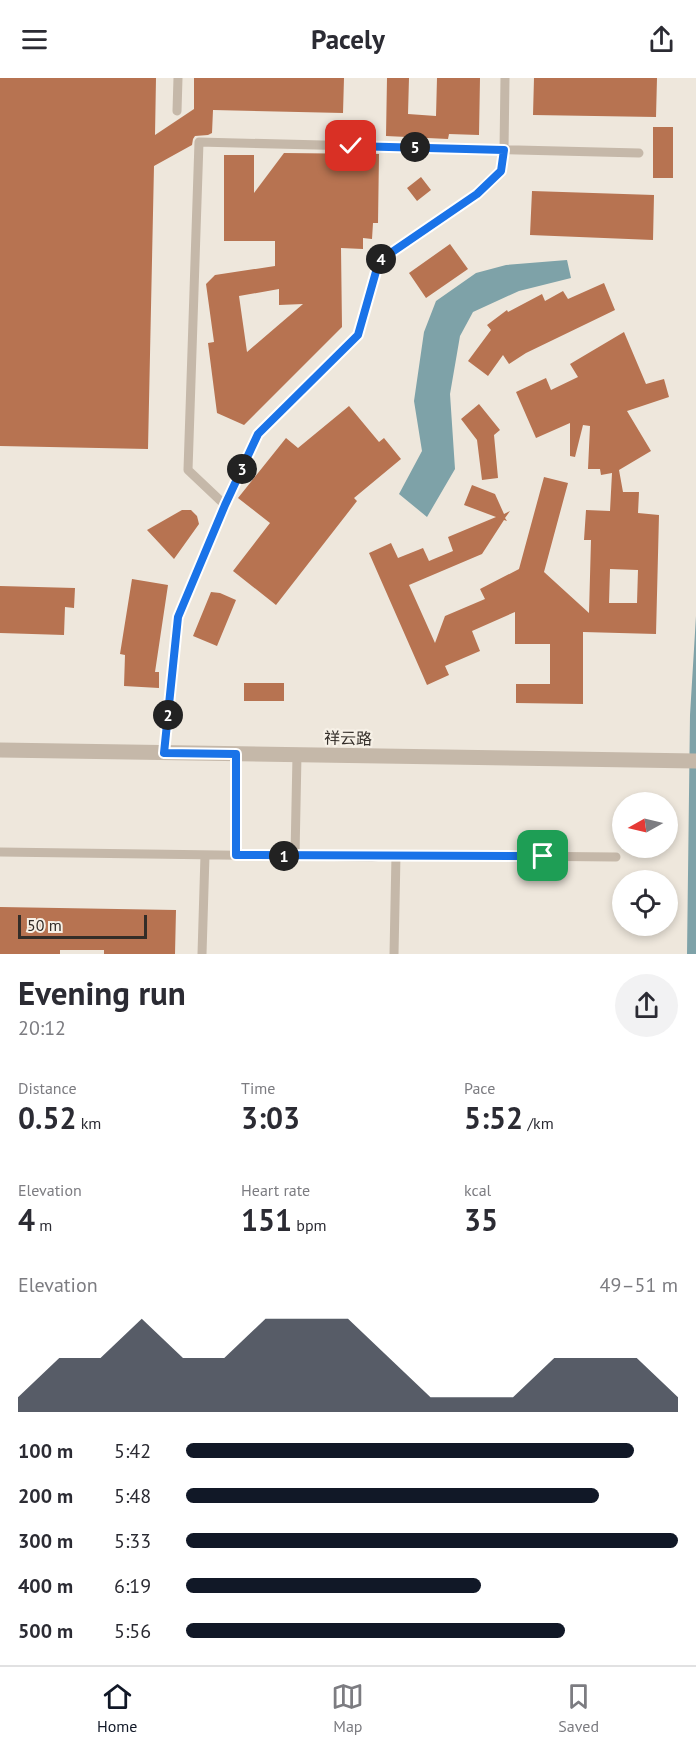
<!DOCTYPE html>
<html lang="en">
<head>
<meta charset="utf-8">
<style>
  :root { --surface:#fff; --page:#f2f2f3; --text:#2b2b33; --muted:#7c7c81; --line:#e1e1e2; --accent:#111827 }
  body { margin:0; font-family:"PT Sans","Noto Sans SC",sans-serif; background:var(--page); color:var(--text); height:100vh; display:flex; flex-direction:column; font-size:22px; white-space:nowrap }
  * { box-sizing:border-box; margin:0 }
  p { font-size:20px; color:var(--muted) }
  .icon { flex:none; width:33px; height:33px; fill:none; stroke:currentColor; stroke-width:2; stroke-linecap:round; stroke-linejoin:round }
  .map { position:relative; height:876px; overflow:hidden }
  .panel { display:flex; flex-direction:column; background:var(--surface); flex:1 }
  .panel>* { flex:none }
  .needle { width:39px; rotate:262deg }
  .buttons { position:absolute; left:612px; top:714px; display:grid; gap:12px }
  .buttons a { display:grid; place-items:center; width:66px; height:66px; border-radius:50%; background:var(--surface); box-shadow:0 3px 9px #0003; font-size:30px }
  .scale { position:absolute; left:18px; bottom:15px; width:129px; box-sizing:border-box; padding-left:6px; border:3px solid #332d28; border-top:0; font-size:16px; line-height:21px; white-space:nowrap; color:#332d28; -webkit-text-stroke:4px #f7f1e7; paint-order:stroke }
  .pin { position:absolute; display:grid; place-items:center; width:51px; height:51px; color:#fff; margin:-26px; border-radius:12px; box-shadow:0 3px 9px #0006 }
  .km { position:absolute; width:30px; height:30px; margin:-15px; border-radius:50%; background:#222; color:#fff; font-size:16px; line-height:30px; text-align:center }
  .round { display:grid; place-items:center; flex:none; width:63px; height:63px; border-radius:32px; background:var(--page) }
  .headline { display:flex; align-items:center; justify-content:space-between; height:102px; padding:0 18px }
  h1 { font-size:33px; font-weight:700; line-height:45px }
  .stats { display:grid; grid-template-columns:repeat(3,1fr); gap:9px; height:102px; padding:6px 18px }
  .stats div { display:grid; align-content:center }
  .stats b { font-size:30px; font-weight:700 }
  .stats small { font-size:16px; font-weight:400 }
  .stats p { font-size:16px }
  .chart { height:168px; padding:12px 18px }
  .chart p { display:flex; justify-content:space-between }
  .chart svg { width:100%; height:108px; margin-top:6px; fill:var(--accent); opacity:.7 }
  ul { padding:0 18px; list-style:none; font-size:20px }
  li { display:grid; grid-template-columns:96px 72px 1fr; align-items:center; height:45px }
  li i { height:15px; border-radius:8px; background:var(--accent) }
  header { display:flex; justify-content:space-between; align-items:center; height:78px; padding:0 18px; background:var(--surface); font-size:27px; font-weight:700 }
  .dock { display:flex; justify-content:space-around; align-items:center; height:84px; border-top:2px solid var(--line); background:var(--surface); font-size:16px; color:var(--muted) }
  .dock a { display:grid; justify-items:center; gap:3px }
  .dock .selected { color:var(--accent) }
  .map>svg:first-child { display:block }
  .water { fill:#7ea2a8 }
  .building { fill:#b77351; fill-rule:evenodd }
  .lines { fill:none; stroke-linecap:round; stroke-linejoin:round }
  .service { stroke:#c5b8a9; stroke-width:9 }
  .tertiary { stroke:#c5b8a9; stroke-width:15 }
  .route-casing { stroke:#fff; stroke-width:12 }
  .route { stroke:#1a73e8; stroke-width:8 }
  .labels { text-anchor:middle; stroke-width:4.5; stroke-linejoin:round; paint-order:stroke }
  .street-label { font-size:16px; fill:#332d28; stroke:#f7f1e7 }
</style>
</head>
<body>
<header><svg class="icon" aria-label="menu" viewBox="0 0 24 24"><path d="M4 6h16M4 12h16M4 18h16"/></svg>Pacely<svg class="icon" aria-label="share" viewBox="0 0 24 24"><path d="M12 15V3M7 8l5-5 5 5M5 13v7h14v-7"/></svg></header>
<div class="map">
<svg width="696" height="876" viewBox="0 0 696 876">
  <rect width="100%" height="100%" fill="#eee7dc"/>
  <!-- water -->
  <path class="water" d="M 567,182 L 571,200 L 519,213 L 473,234 L 460,258 L 450,316 L 455,391 L 427,439 L 399,416 L 422,373 L 414,323 L 424,254 L 436,223 L 476,195 L 506,187 Z
    M 696,538 L 696,876 L 687,876 L 690,637 Z"/>
  <!-- building -->
  <path class="building" d="M 0,0 L 156,0 L 155,57 L 194,31 L 194,0 L 344,0 L 343,35 L 213,32 L 212,55 L 208,57 L 195,58 L 193,61 L 192,67 L 154,88 L 148,371 L 0,368 Z
    M 387,0 L 409,0 L 408,36 L 436,38 L 437,0 L 480,0 L 479,57 L 449,56 L 448,61 L 386,58 Z
    M 534,0 L 657,0 L 656,39 L 533,37 Z
    M 653,49 L 673,49 L 673,100 L 653,100 Z
    M 284,75 L 379,76 L 378,145 L 373,145 L 372,161 L 363,160 L 363,171 L 341,170 L 342,249 L 244,347 L 217,335 L 208,265 L 214,264 L 206,206 L 215,197 L 275,188 L 275,163 L 224,163 L 224,77 L 254,77 L 254,115 ZM 279,211 L 279,227 L 303,226 L 247,274 L 239,218 Z
    M 421,99 L 431,112 L 417,123 L 407,110 Z
    M 532,113 L 654,117 L 653,162 L 530,157 Z
    M 450,166 L 468,191 L 426,220 L 409,195 Z
    M 604,205 L 615,232 L 526,275 L 509,286 L 503,277 L 488,298 L 468,283 L 491,252 L 487,247 L 507,232 L 508,234 L 542,216 L 545,223 L 563,213 L 568,221 Z
    M 624,254 L 646,306 L 664,301 L 669,319 L 627,333 L 651,373 L 619,392 L 623,414 L 639,414 L 638,435 L 659,437 L 656,556 L 583,554 L 583,626 L 516,625 L 516,606 L 550,606 L 550,566 L 515,566 L 515,534 L 472,553 L 480,573 L 445,588 L 449,597 L 427,607 L 369,475 L 391,465 L 398,480 L 423,470 L 429,483 L 453,473 L 448,459 L 496,439 L 464,427 L 472,407 L 495,416 L 504,436 L 510,433 L 505,440 L 507,443 L 504,442 L 482,476 L 409,507 L 435,565 L 445,538 L 485,521 L 480,511 L 519,491 L 544,399 L 568,405 L 544,494 L 589,535 L 591,462 L 584,462 L 586,432 L 610,433 L 612,395 L 601,397 L 600,391 L 588,391 L 590,348 L 583,347 L 575,379 L 570,378 L 570,345 L 536,360 L 516,314 L 546,300 L 551,312 L 578,299 L 570,286 ZM 610,491 L 638,492 L 637,525 L 609,525 Z
    M 479,326 L 500,352 L 494,357 L 498,400 L 482,402 L 477,362 L 461,341 Z
    M 349,328 L 379,364 L 384,360 L 401,381 L 354,420 L 357,423 L 276,527 L 233,493 L 270,445 L 238,420 L 286,360 L 298,370 Z
    M 182,432 L 191,432 L 197,438 L 199,446 L 174,481 L 147,452 Z
    M 132,501 L 168,507 L 155,594 L 159,594 L 159,610 L 124,608 L 125,577 L 120,576 Z
    M 0,508 L 75,510 L 74,530 L 65,529 L 64,557 L 0,555 Z
    M 211,514 L 220,515 L 236,522 L 217,568 L 193,558 Z
    M 244,605 L 284,605 L 284,623 L 244,623 Z
    M 0,829 L 176,832 L 175,876 L 104,876 L 104,872 L 60,872 L 60,876 L 0,876 Z"/>
  <g class="lines">
    <!-- service -->
    <path class="service" d="M 177,33 L 178,0
      M 225,427 L 188,392 L 199,64 L 639,75
      M 164,675 L 179,539 L 225,427 L 258,356 L 359,257 L 379,183 L 477,116 L 501,93 L 504,72 L 505,0
      M 236,676 L 236,777
      M 0,774 L 372,779 L 396,777 L 616,779
      M 295,778 L 297,677
      M 202,876 L 205,777
      M 394,876 L 396,777"/>
    <!-- tertiary -->
    <path class="tertiary" d="M 0,672 L 696,683"/>
  </g>
  <g class="lines">
    <defs>
      <path id="route" d="M 351,68 L 504,72 L 501,93 L 477,116 L 379,183 L 358,257 L 258,356 L 225,427 L 178,539 L 164,675 L 236,676 L 236,777 L 543,778"/>
    </defs>
    <!-- route casing -->
    <use href="#route" class="route-casing"/>
    <!-- route -->
    <use href="#route" class="route"/>
  </g>
  <g class="labels">
    <!-- street labels -->
    <g class="street-label">
      <text transform="translate(348 660) rotate(1)" y="6">祥云路</text>
    </g>
  </g>
</svg>
<div class="buttons">
<a><svg class="needle" viewBox="-14 -14 28 28"><path d="M0-13l5 13h-10z" fill="#e53935"/><path d="M0 13l5-13h-10z" fill="#7c7c81"/></svg></a>
<a><svg class="icon" aria-label="locate" viewBox="0 0 24 24"><circle cx="12" cy="12" r="6"/><path d="M12 2v4M12 18v4M2 12h4M18 12h4"/></svg></a>
</div>
<div class="scale">50 m</div>
<div class="pin" style="left:543px;top:778px;background:#1e9e55"><svg class="icon" aria-label="arrive" viewBox="0 0 24 24"><path d="M6 21V4h12l-3 4 3 4H6"/></svg></div>
<div class="pin" style="left:351px;top:68px;background:#d93025"><svg class="icon" aria-label="check" viewBox="0 0 24 24"><path d="M5 12l5 5 9-10"/></svg></div>
<b class="km" style="left:284px;top:778px">1</b>
<b class="km" style="left:168px;top:637px">2</b>
<b class="km" style="left:242px;top:391px">3</b>
<b class="km" style="left:381px;top:181px">4</b>
<b class="km" style="left:415px;top:69px">5</b>
</div>
<section class="panel">
<div class="headline"><div><h1>Evening run</h1><p>20:12</p></div><a class="round"><svg class="icon" aria-label="share" viewBox="0 0 24 24"><path d="M12 15V3M7 8l5-5 5 5M5 13v7h14v-7"/></svg></a></div>
<div class="stats">
<div><p>Distance</p><b>0.52<small> km</small></b></div>
<div><p>Time</p><b>3:03</b></div>
<div><p>Pace</p><b>5:52<small> /km</small></b></div>
</div>
<div class="stats">
<div><p>Elevation</p><b>4<small> m</small></b></div>
<div><p>Heart rate</p><b>151<small> bpm</small></b></div>
<div><p>kcal</p><b>35</b></div>
</div>
<div class="chart"><p><span>Elevation</span>49–51 m</p>
<svg viewBox="0 0 160 44" preserveAspectRatio="none"><path d="M0 44V38L10 22L20 22L30 6L40 22L50 22L60 6L70 6L80 6L90 22L100 38L110 38L120 38L130 22L140 22L150 22L160 38V44z"/></svg>
</div>
<ul>
<li><b>100 m</b>5:42<i style="width:91%"></i></li>
<li><b>200 m</b>5:48<i style="width:84%"></i></li>
<li><b>300 m</b>5:33<i style="width:100%"></i></li>
<li><b>400 m</b>6:19<i style="width:60%"></i></li>
<li><b>500 m</b>5:56<i style="width:77%"></i></li>
</ul>
</section>
<nav class="dock">
<a class="selected"><svg class="icon" aria-label="home" viewBox="0 0 24 24"><path d="M3 11l9-7 9 7M6 9v11h12V9"/></svg>Home</a>
<a><svg class="icon" aria-label="map" viewBox="0 0 24 24"><path d="M3 6l6-2 6 2 6-2v14l-6 2-6-2-6 2zM9 4v14M15 6v14"/></svg>Map</a>
<a><svg class="icon" aria-label="saved" viewBox="0 0 24 24"><path d="M7 4h10v16l-5-4-5 4z"/></svg>Saved</a>
</nav>
</body>
</html>
